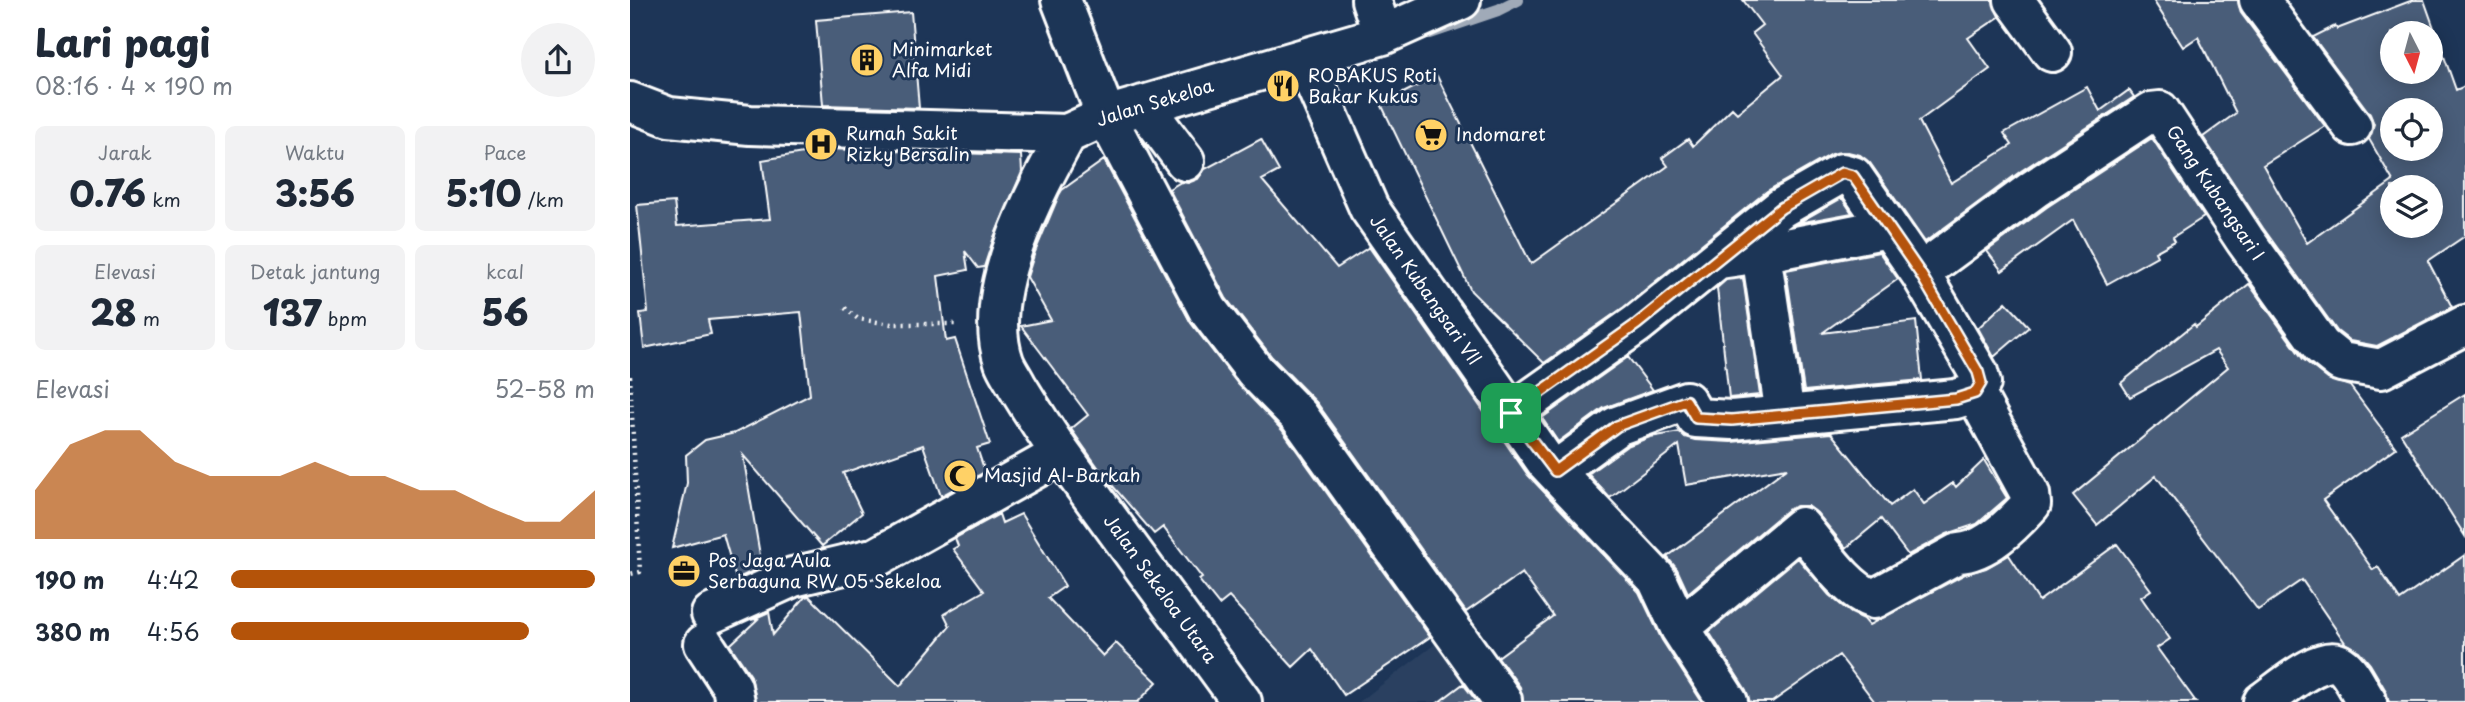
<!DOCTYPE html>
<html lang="id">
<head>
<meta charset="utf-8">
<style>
  :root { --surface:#fff; --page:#f2f2f3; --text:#1f2937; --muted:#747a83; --accent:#b45309 }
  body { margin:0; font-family:"Playpen Sans",sans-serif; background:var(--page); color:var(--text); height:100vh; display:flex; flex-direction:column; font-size:26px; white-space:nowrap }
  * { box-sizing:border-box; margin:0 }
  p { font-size:23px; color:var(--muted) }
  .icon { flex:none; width:38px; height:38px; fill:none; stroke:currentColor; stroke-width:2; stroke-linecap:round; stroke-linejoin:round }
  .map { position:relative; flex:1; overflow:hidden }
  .sheet { display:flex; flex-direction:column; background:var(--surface); width:630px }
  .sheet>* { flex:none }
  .needle { width:46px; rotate:174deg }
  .fabs { position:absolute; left:1750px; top:21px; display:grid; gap:14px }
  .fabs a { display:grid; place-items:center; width:63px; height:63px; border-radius:50%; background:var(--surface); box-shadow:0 4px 18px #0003; font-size:35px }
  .pin { position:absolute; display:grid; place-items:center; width:60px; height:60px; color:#fff; margin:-30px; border-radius:14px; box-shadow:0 4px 10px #0006 }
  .round { display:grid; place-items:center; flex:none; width:74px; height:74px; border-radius:37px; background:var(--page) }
  .summary { display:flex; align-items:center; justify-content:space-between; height:119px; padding:0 35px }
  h1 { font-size:38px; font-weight:800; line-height:52px }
  .stats { display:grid; grid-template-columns:repeat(3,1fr); gap:10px; height:119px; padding:7px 35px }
  .stats div { display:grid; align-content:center; border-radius:10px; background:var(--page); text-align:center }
  .stats b { font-size:35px; font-weight:800 }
  .stats small { font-size:19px; font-weight:400 }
  .stats p { font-size:19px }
  .chart { height:196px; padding:14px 35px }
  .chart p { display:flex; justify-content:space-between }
  .chart svg { width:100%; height:126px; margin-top:7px; fill:var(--accent); opacity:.7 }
  ul { padding:0 35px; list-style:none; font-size:23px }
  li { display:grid; grid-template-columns:112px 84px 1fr; align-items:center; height:52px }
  li i { height:18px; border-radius:9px; background:var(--accent) }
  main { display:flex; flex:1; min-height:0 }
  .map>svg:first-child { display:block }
  .built { fill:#2a4161 }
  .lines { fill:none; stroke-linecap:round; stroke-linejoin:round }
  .stream { stroke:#a0aab8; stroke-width:12 }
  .building { fill:#4a5d79; stroke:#fff; stroke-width:2; fill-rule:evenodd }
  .minor-casing { stroke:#fff; stroke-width:44 }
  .path { stroke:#fff; stroke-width:4.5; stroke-dasharray:2 5; stroke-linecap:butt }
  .minor { stroke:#1d3557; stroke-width:38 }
  .route-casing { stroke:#fff; stroke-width:14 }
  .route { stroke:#b45309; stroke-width:9 }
  .labels { text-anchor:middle; stroke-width:6; stroke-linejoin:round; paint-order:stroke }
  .poi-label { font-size:18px; fill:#fff; stroke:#1d3557; text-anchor:start }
  .street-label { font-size:18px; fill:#fff; stroke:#1d3557 }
</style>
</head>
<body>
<main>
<section class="sheet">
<div class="summary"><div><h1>Lari pagi</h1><p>08:16 · 4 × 190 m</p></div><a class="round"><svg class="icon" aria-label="share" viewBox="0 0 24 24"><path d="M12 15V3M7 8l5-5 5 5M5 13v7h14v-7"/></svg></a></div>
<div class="stats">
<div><p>Jarak</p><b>0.76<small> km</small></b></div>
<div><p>Waktu</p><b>3:56</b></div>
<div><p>Pace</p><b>5:10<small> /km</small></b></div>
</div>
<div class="stats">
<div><p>Elevasi</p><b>28<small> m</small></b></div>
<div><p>Detak jantung</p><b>137<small> bpm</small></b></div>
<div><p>kcal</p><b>56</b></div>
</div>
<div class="chart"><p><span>Elevasi</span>52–58 m</p>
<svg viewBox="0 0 160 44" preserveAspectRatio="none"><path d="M0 44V27L10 11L20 6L30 6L40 17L50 22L60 22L70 22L80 17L90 22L100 22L110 27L120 27L130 33L140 38L150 38L160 27V44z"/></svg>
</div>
<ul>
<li><b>190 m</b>4:42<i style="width:100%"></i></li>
<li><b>380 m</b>4:56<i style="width:82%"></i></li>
</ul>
</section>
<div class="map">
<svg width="1835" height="702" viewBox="0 0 1835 702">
  <rect width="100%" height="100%" fill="#1d3557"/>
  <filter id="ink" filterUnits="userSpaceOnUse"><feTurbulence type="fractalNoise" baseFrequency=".0143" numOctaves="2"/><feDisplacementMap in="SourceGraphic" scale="14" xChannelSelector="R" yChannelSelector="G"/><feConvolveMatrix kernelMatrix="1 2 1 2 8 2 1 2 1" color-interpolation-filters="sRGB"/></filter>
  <g filter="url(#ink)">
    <!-- built -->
    <path class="built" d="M 817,635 L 868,702 L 729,702 Z"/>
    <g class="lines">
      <!-- stream -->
      <path class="stream" d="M 800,33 L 868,10 L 888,0"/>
    </g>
    <!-- building -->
    <path class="building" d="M 1113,0 L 1363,0 L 1369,17 L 1338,38 L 1360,69 L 1289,121 L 1321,183 L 1382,145 L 1374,133 L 1457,87 L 1470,111 L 1499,90 L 1504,97 L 1391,171 L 1295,242 L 1240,163 L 1230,155 L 1218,152 L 1202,154 L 1137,191 L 994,307 L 914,363 L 841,291 L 751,104 L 807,76 L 901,264 L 1038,166 L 1032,158 L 1058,139 L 1063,146 L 1102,108 L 1107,113 L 1153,75 L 1122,33 L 1132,25 Z
      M 1523,0 L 1608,0 L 1611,13 L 1695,126 L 1633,165 L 1677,243 L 1763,181 L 1739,139 L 1744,124 L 1740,114 L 1683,37 L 1705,26 L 1707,29 L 1783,0 L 1794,0 L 1826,90 L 1835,86 L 1835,236 L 1798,261 L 1822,307 L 1747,346 L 1720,341 L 1707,331 L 1633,228 L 1573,137 L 1606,113 L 1568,37 L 1553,47 ZM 1762,33 L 1801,33 L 1801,72 L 1762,72 ZM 1762,110 L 1801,110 L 1801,149 L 1762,149 ZM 1762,187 L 1801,187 L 1801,226 L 1762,226 Z
      M 281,12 L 289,108 L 193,105 L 186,20 Z
      M 1522,138 L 1574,217 L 1543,237 L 1545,241 L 1525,252 L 1527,256 L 1477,284 L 1443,220 L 1372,271 L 1357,251 L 1417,207 Z
      M 631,139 L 649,171 L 632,180 L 707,268 L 739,247 L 898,475 L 1009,592 L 1032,640 L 1072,702 L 893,702 L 890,687 L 868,657 L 923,616 L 892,573 L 836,612 L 687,403 L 642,357 L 596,298 L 539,189 L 551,182 L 558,183 L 568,179 L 575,169 Z
      M 196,149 L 391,155 L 392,172 L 364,237 L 354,267 L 348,268 L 335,251 L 338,270 L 308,276 L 316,341 L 325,339 L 360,444 L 347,448 L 355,472 L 311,496 L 293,445 L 213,473 L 232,513 L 192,546 L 113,455 L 132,567 L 106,579 L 93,534 L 42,548 L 57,483 L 56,455 L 75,440 L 105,433 L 180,395 L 171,312 L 78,320 L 81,334 L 14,348 L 10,313 L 18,312 L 7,205 L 44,202 L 47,226 L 140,219 L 132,160 Z
      M 474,160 L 561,323 L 608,384 L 652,430 L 800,637 L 714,695 L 682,649 L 663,667 L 599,597 L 589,605 L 569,580 L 572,578 L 533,527 L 524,534 L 475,477 L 441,429 L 458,415 L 391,326 L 421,320 L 397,277 L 405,252 L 429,195 L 432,190 Z
      M 1212,198 L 1222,213 L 1168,223 Z
      M 1249,252 L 1268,279 L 1192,333 L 1286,321 L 1292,380 L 1174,391 L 1156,270 Z
      M 1113,278 L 1130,395 L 1099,398 L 1087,288 L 1096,280 Z
      M 1619,284 L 1673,359 L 1698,379 L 1720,386 L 1766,448 L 1693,500 L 1743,570 L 1748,567 L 1770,600 L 1835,555 L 1835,702 L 1759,702 L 1756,691 L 1740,664 L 1729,651 L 1716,644 L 1672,580 L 1628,610 L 1526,476 L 1467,525 L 1443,495 L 1598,367 L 1586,350 L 1500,397 L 1491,383 L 1564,324 L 1566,327 Z
      M 1376,302 L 1399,327 L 1364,357 L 1348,328 Z
      M 998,357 L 1023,390 L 974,408 L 928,442 L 912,418 Z
      M 1835,394 L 1835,536 L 1771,434 Z
      M 1050,432 L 1055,437 L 1065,440 L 1101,442 L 1201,433 L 1260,506 L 1283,489 L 1294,504 L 1323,483 L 1326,487 L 1354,460 L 1377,498 L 1347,524 L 1317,534 L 1278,555 L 1251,519 L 1216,548 L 1187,513 L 1178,506 L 1167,506 L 1157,510 L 1058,593 L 1047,569 L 1037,557 L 1157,468 L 1056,485 L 1049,445 L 980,498 L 958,474 L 997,446 L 1020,437 Z
      M 369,514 L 372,523 L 391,514 L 435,586 L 418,598 L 473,656 L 486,643 L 527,682 L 508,702 L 126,702 L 121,676 L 100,645 L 129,618 L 121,620 L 139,612 L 143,635 L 175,597 L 179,596 L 270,686 L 320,626 L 314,614 L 354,591 L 323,549 L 328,546 L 325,538 Z
      M 1487,544 L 1521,590 L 1511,597 L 1540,639 L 1527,648 L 1566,702 L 1245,702 L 1209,655 L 1142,702 L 1120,702 L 1116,690 L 1079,632 L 1168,558 L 1199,595 L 1221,613 L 1234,619 L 1239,625 L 1335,574 L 1356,568 L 1379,555 L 1409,601 Z
      M 833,684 L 847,702 L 809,702 Z"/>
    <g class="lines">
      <defs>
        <path id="minor" d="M 431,0 L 476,116 L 578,310 L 625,371 L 669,416 L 872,700
          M 741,0 L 753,35
          M 1384,0 L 1422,52
          M 1629,0 L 1722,126
          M 674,59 L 739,208 L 916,462 L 1027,579 L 1050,628 L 1098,702
          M 0,102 L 39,117 L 120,125 L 437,134 L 476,116 L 753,35 L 831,0
          M 513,105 L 555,161
          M 437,134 C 404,194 350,293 374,362 C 377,370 383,378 387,386 C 401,409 415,431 431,454 L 612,702
          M 1131,253 L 1155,415
          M 1090,259 L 1131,253 L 1258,228
          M 1290,273 L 1404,189 L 1521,112 L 1530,111 L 1615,240 L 1691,346 L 1711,362 L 1751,369 L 1835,325
          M 881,413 L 1007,324 L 1151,208 L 1212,173 L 1223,176 L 1290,273 L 1348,372 L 1351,383 L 1345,393 L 1326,399 L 1102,420 L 1066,418 L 1056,401 L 987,426 L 925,471
          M 81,614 L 163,577 L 247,557 L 431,454
          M 1050,628 L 1171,527 C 1189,548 1217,592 1244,599 L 1328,553 C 1356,552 1383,524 1401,504 L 1400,494 L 1345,393
          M 74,644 L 102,687 L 105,702
          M 1633,702 C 1649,691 1692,652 1711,665 C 1722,672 1729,691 1737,702"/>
      </defs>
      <!-- minor casing -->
      <use href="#minor" class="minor-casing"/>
      <!-- path -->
      <path class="path" d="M 215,308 L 228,319 L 261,324 L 329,324
        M 0,376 L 10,572 L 0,574"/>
      <!-- minor -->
      <use href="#minor" class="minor"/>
    </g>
  </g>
  <g class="lines" filter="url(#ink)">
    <defs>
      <path id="route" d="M 1212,173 L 1223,176 L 1290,273 L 1348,372 L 1351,383 L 1345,393 L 1326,399 L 1102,420 L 1066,418 L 1056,401 L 987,426 L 925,471 L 881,413 L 1007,324 L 1151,208 Z"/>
    </defs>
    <!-- route casing -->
    <use href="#route" class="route-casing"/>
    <!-- route -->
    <use href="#route" class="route"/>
  </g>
  <!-- icons -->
  <defs>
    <symbol id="building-disc" viewBox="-11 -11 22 22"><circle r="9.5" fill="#ffd166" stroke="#1d3557"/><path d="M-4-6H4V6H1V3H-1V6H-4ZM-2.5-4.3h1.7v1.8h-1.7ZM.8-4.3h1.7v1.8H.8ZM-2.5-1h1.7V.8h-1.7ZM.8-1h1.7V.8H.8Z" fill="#111"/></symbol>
    <symbol id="restaurant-disc" viewBox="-11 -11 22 22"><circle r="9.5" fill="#ffd166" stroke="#1d3557"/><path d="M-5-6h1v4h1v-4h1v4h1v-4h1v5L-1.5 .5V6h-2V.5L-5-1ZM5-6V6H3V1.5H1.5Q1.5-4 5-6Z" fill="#111"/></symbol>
    <symbol id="supermarket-disc" viewBox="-11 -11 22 22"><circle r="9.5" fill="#ffd166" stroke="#1d3557"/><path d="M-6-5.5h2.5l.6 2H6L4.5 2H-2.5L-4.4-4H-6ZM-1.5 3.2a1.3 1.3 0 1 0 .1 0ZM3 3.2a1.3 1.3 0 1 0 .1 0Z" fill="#111"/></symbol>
    <symbol id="hospital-disc" viewBox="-11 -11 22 22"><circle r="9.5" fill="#ffd166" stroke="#1d3557"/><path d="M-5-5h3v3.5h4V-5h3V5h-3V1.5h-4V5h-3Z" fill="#111"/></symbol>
    <symbol id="mosque-disc" viewBox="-11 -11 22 22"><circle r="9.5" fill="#ffd166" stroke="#1d3557"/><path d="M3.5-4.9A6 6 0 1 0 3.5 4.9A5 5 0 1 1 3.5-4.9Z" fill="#111"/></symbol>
    <symbol id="office-disc" viewBox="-11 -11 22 22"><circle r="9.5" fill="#ffd166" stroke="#1d3557"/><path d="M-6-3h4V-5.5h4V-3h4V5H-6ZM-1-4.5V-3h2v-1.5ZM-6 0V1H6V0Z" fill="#111"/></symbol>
  </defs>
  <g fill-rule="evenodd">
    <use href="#building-disc" x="218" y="41" width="38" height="38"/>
    <use href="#restaurant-disc" x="634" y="67" width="38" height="38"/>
    <use href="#supermarket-disc" x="782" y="116" width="38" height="38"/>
    <use href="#hospital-disc" x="172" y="125" width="38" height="38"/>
    <use href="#mosque-disc" x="311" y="457" width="38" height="38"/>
    <use href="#office-disc" x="35" y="552" width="38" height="38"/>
  </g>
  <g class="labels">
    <!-- poi labels -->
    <g class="poi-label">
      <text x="262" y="56">Minimarket<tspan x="262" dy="21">Alfa Midi</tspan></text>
      <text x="678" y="82">ROBAKUS Roti<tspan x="678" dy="21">Bakar Kukus</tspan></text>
      <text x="216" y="140">Rumah Sakit<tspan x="216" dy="21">Rizky Bersalin</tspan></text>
      <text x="826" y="141">Indomaret</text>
      <text x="354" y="482">Masjid Al-Barkah</text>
      <text x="78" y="567">Pos Jaga Aula<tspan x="78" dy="21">Serbaguna RW 05 Sekeloa</tspan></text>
    </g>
    <!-- street labels -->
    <g class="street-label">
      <text transform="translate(525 103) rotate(-17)" y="6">Jalan Sekeloa</text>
      <text transform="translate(1585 193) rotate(56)" y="6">Gang Kubangsari I</text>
      <text transform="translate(795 290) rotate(55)" y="6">Jalan Kubangsari Vll</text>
      <text transform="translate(530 589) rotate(54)" y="6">Jalan Sekeloa Utara</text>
    </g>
  </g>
</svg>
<div class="fabs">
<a><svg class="needle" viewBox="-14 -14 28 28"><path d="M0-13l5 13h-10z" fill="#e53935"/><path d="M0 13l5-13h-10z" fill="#747a83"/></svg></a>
<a><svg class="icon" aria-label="locate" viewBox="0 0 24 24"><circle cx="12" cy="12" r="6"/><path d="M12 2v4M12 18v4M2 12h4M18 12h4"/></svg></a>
<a><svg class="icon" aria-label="layers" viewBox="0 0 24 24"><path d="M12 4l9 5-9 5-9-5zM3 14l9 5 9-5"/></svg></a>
</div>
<div class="pin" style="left:881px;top:413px;background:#1e9e55"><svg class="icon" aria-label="arrive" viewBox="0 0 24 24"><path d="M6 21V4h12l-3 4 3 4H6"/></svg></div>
</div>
</main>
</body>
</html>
